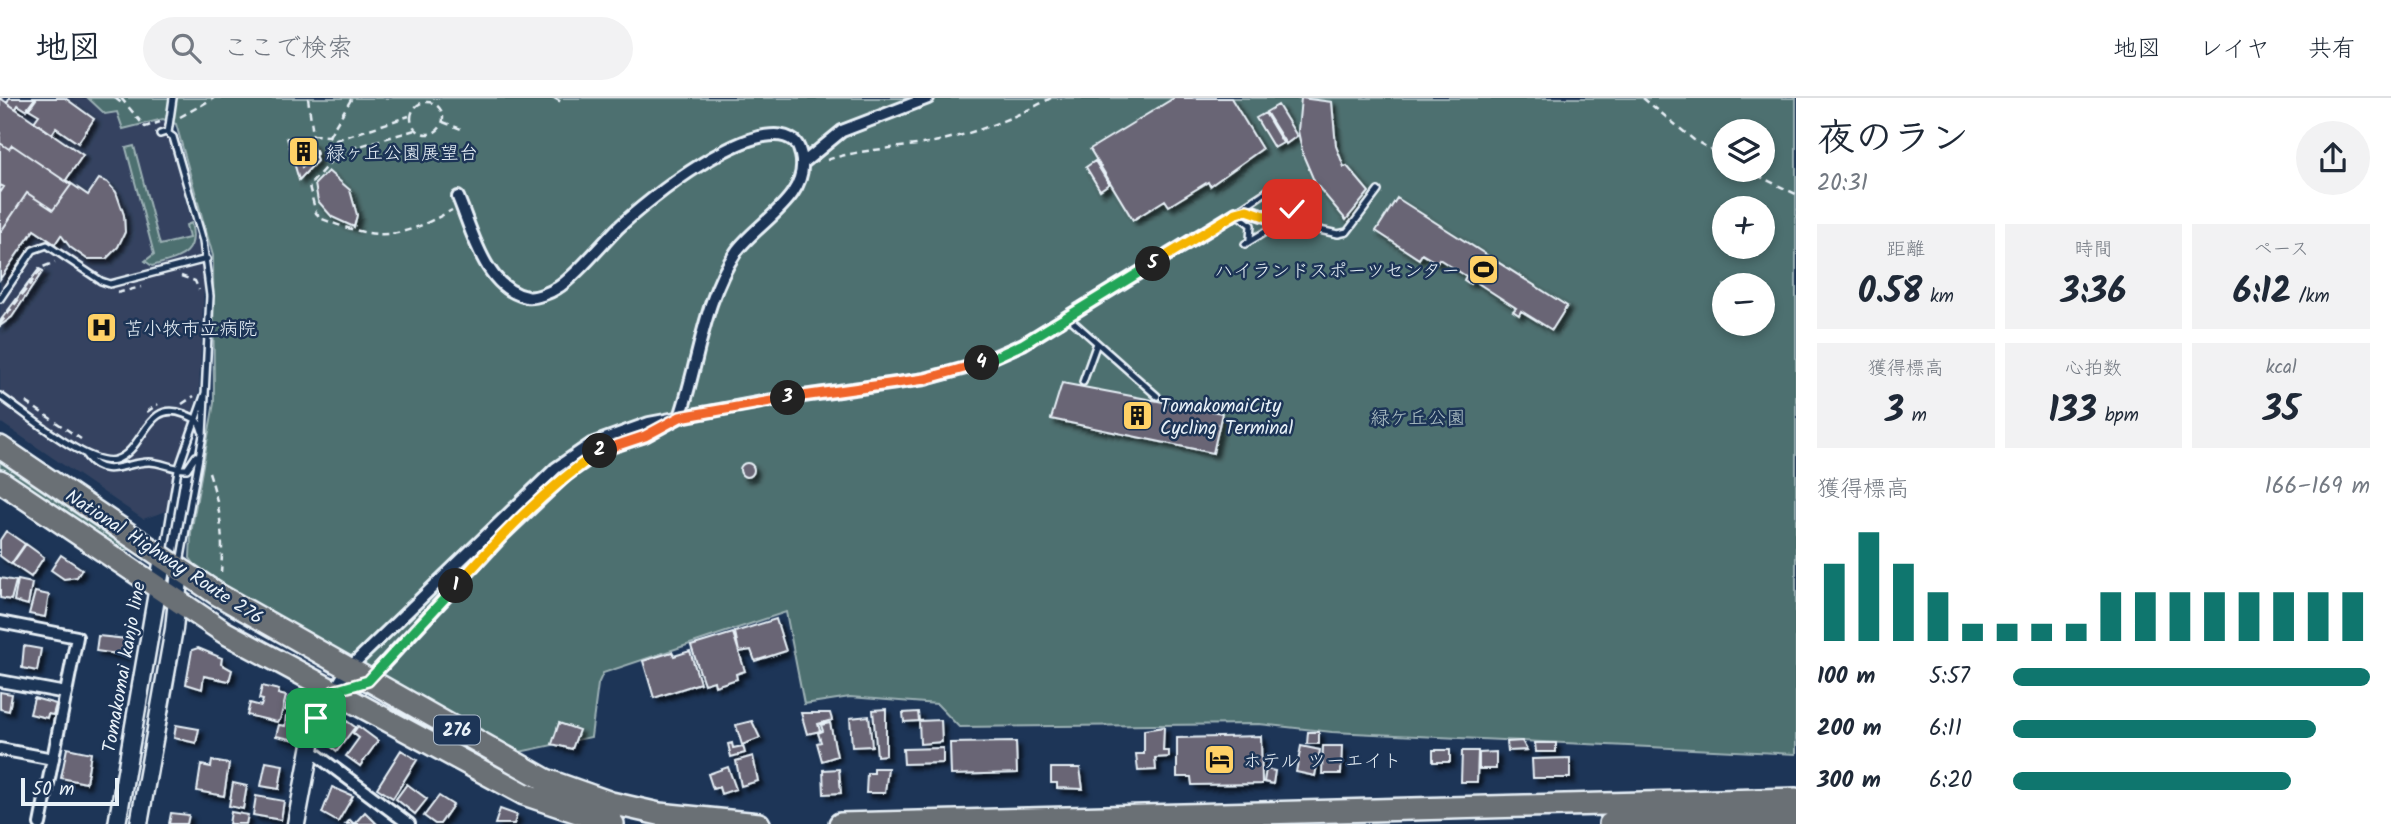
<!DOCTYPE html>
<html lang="ja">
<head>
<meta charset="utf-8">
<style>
  :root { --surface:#fff; --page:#f2f2f3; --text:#1f2937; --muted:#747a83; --line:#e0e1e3; --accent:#0f766e }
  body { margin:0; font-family:Kalam,"Klee One",sans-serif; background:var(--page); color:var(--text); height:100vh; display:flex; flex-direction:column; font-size:26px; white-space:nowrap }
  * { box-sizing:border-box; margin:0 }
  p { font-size:23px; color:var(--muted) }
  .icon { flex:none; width:38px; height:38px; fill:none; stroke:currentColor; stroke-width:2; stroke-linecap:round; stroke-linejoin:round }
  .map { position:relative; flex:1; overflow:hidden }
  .side { display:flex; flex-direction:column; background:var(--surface); width:595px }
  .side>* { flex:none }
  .fabs { position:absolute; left:1712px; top:21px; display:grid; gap:14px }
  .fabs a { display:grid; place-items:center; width:63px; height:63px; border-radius:50%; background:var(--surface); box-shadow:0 4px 10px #0003; font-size:35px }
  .scale { position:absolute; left:21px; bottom:18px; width:98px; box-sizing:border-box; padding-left:7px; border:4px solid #e8f1f8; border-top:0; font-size:19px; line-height:24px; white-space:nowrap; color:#e8f1f8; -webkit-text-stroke:5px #1d3557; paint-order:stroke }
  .pin { position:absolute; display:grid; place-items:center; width:60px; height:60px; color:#fff; margin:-30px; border-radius:14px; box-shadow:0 4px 10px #0006 }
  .km { position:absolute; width:35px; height:35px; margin:-18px; border-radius:50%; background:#222; color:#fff; font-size:19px; line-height:35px; text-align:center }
  .round { display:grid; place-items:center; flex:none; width:74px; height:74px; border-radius:37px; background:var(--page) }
  .summary { display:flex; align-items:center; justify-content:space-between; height:119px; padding:0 21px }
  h1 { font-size:38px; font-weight:700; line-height:52px }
  .stats { display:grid; grid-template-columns:repeat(3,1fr); gap:10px; height:119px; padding:7px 21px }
  .stats div { display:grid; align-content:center; border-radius:0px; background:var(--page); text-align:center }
  .stats b { font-size:35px; font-weight:700 }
  .stats small { font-size:19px; font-weight:400 }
  .stats p { font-size:19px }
  .chart { height:196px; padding:14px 21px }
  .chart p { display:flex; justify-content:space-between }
  .chart svg { width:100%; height:126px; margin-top:7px; stroke:var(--accent); stroke-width:6 }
  ul { padding:0 21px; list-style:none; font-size:23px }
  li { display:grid; grid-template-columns:112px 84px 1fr; align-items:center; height:52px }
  li i { height:18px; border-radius:9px; background:var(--accent) }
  header { display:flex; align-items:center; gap:42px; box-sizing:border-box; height:98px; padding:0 35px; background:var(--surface); border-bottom:2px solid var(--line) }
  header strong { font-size:33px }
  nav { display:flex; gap:38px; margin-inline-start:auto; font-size:24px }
  .search { width:490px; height:63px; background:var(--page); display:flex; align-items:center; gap:18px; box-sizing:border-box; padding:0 24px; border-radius:38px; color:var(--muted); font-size:26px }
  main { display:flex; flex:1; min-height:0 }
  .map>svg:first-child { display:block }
  .built { fill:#344360 }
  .green { fill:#4e6f6f; stroke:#9bb0b4; stroke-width:2; fill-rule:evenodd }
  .building { fill:#696574; stroke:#e8f1f8; stroke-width:2; filter:url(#shadow) }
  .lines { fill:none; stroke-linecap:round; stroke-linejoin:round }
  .lane-casing { stroke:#e8f1f8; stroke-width:10 }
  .street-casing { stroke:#e8f1f8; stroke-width:16 }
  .secondary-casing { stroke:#e8f1f8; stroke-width:21 }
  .highway-casing { stroke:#e8f1f8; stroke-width:26 }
  .path { stroke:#e8f1f8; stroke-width:2.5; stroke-dasharray:7 5; stroke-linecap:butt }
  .lane { stroke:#1d3557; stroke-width:5 }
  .street { stroke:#1d3557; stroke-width:10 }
  .secondary { stroke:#1d3557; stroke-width:16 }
  .highway { stroke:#6b6f75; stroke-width:21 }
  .split-1-casing { stroke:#fff; stroke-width:14 }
  .split-2-casing { stroke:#fff; stroke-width:14 }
  .split-3-casing { stroke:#fff; stroke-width:14 }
  .split-4-casing { stroke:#fff; stroke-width:14 }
  .split-5-casing { stroke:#fff; stroke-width:14 }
  .split-6-casing { stroke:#fff; stroke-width:14 }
  .split-1 { stroke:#22a559; stroke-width:9 }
  .split-2 { stroke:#f5b400; stroke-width:9 }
  .split-3 { stroke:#f0652b; stroke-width:9 }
  .split-4 { stroke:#f0652b; stroke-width:9 }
  .split-5 { stroke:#22a559; stroke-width:9 }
  .split-6 { stroke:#f5b400; stroke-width:9 }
  .labels { text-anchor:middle; stroke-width:5; stroke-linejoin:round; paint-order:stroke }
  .shield { fill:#1d3557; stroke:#abb9c8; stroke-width:2 }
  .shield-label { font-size:18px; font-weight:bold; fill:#e8f1f8 }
  .poi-label { font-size:19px; fill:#e8f1f8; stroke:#1d3557; text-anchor:start }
  .park-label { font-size:19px; fill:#b2c4c8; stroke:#1d3557 }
  .street-label { font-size:19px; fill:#e8f1f8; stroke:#1d3557 }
</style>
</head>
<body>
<header>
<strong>地図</strong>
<div class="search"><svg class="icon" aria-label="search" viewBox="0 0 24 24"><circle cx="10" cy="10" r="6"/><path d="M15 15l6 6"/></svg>ここで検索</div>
<nav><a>地図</a><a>レイヤ</a><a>共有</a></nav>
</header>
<main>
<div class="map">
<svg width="1796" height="726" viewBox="0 0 1796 726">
  <defs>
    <filter id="shadow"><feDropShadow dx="4.5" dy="4.5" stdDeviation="2" flood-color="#0009"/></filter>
  </defs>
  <rect width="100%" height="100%" fill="#1d3557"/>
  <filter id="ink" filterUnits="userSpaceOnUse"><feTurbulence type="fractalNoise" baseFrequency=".0143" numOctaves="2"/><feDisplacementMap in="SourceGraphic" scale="14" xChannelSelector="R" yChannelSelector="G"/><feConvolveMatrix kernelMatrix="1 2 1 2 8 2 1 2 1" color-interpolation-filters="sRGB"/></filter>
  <g filter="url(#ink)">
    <!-- built -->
    <path class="built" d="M 0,0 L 88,0 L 105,16 L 117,13 L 123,31 L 163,21 L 200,154 L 204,186 L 199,294 L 180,354 L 167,413 L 143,421 L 0,324 Z"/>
    <!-- green -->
    <path class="green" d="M 88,0 L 1796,0 L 1796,656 L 1332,634 L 1259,626 L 959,629 L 937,606 L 850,599 L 804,606 L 786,514 L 603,575 L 598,586 L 591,639 L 510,656 L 198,471 L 190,460 L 191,435 L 214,305 L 213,158 L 176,26 L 163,21 L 123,31 L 117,14 L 105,16 ZM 1724,33 L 1762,33 L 1762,72 L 1724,72 ZM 1724,110 L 1762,110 L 1762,149 L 1724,149 ZM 1724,187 L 1762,187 L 1762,226 L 1724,226 Z
      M 134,48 L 160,147 L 189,140 L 186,127 L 191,125 C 200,159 176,160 152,168 L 145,163 L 154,156 L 126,50 Z
      M 0,364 L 128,451 L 125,462 L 0,376 Z"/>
    <!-- building -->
    <path class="building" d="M 0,0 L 83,57 L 66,82 L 88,97 L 99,81 L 107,84 L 116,94 L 124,117 L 125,134 L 118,149 L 106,161 L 87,161 L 70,149 L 61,137 L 55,146 L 34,132 L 0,181 Z
      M 35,0 L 26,12 L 18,7 L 16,11 L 7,5 L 9,0 Z
      M 37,0 L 65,0 L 94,21 L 78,45 L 56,30 L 52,36 L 34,24 L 39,17 L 29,11 Z
      M 1174,0 L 1231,0 L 1262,51 L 1210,88 L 1208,84 L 1169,108 L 1165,102 L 1133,122 L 1090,51 Z
      M 1301,0 L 1332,4 L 1336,48 L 1344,69 L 1347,68 L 1369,94 L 1346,122 L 1315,85 L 1303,57 L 1298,33 Z
      M 1278,7 L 1297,38 L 1286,46 L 1266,14 Z
      M 1265,15 L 1283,45 L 1274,50 L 1256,20 Z
      M 287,40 L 312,45 L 317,63 L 299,82 Z
      M 0,45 L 9,51 L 12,47 L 71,87 L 53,112 L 27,95 L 0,135 L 0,95 L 4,89 L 0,87 Z
      M 296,49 L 316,52 L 317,56 L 302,69 Z
      M 1095,63 L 1109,86 L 1100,92 L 1086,69 Z
      M 328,73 L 350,92 L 357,117 L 354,129 L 332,119 L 318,103 L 315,86 Z
      M 1397,100 L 1567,208 L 1552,232 L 1521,213 L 1519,217 L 1513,213 L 1516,210 L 1473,182 L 1470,186 L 1464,182 L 1466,178 L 1439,161 L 1437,165 L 1422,156 L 1419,161 L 1376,133 Z
      M 39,171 L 43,173 L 12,219 L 0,228 L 0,223 Z
      M 1062,285 L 1222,315 L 1213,355 L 1051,321 Z
      M740 372a7 7 0 1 1 14 0a7 7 0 1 1-14 0Z
      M 6,433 L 25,446 L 11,466 L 0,458 L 0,442 Z
      M 26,446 L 44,459 L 31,479 L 12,466 Z
      M 61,457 L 82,471 L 77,479 L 64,481 L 51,472 Z
      M 0,480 L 16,483 L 11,502 L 0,500 Z
      M 18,482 L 32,485 L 28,507 L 14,503 Z
      M 35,494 L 49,497 L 45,519 L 29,516 Z
      M 776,521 L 786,553 L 755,563 L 751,552 L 739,554 L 735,534 Z
      M 733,535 L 745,573 L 736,576 L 737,581 L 715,588 L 714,583 L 704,586 L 691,548 Z
      M 98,538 L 127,541 L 125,557 L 96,553 Z
      M 24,548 L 41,551 L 37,573 L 22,570 Z
      M 198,550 L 222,560 L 221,566 L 232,572 L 229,583 L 204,578 L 202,591 L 186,586 L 192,552 Z
      M 690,553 L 700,585 L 654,600 L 643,563 L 672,554 L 674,558 Z
      M 262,588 L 279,592 L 278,596 L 286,598 L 280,622 L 277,624 L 247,617 L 250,605 L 261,608 L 263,602 L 259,601 Z
      M 0,594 L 12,596 L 9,613 L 0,611 Z
      M 289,599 L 303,603 L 300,616 L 285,612 Z
      M 34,600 L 56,606 L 53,617 L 48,616 L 47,620 L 30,616 Z
      M 886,611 L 886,657 L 877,658 L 873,612 Z
      M 918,614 L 919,623 L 904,624 L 903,615 Z
      M 801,615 L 830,615 L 832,622 L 818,626 L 820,633 L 807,636 Z
      M 286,618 L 300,620 L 296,642 L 276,638 L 279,627 L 285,628 Z
      M 869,618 L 872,648 L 852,649 L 850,620 Z
      M 941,622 L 942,644 L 920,646 L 919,623 Z
      M 347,623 L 355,629 L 337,653 L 326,645 L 328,632 L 332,627 L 339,632 Z
      M 752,623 L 760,640 L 742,647 L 736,627 Z
      M 559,625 L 579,632 L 572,651 L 552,646 Z
      M 830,625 L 837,658 L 822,663 L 817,645 L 821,644 L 818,635 L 823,633 L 821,627 Z
      M 176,627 L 199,631 L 196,645 L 174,640 Z
      M 358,628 L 378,643 L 360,668 L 346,658 L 359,640 L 353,635 Z
      M 1164,629 L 1163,653 L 1169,653 L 1169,659 L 1155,660 L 1156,672 L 1138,673 L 1136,656 L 1144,656 L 1144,632 Z
      M 1308,634 L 1319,634 L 1319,646 L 1307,646 Z
      M 1261,638 L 1262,686 L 1192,687 L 1191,679 L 1177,679 L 1177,640 Z
      M 1522,643 L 1527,652 L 1508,653 L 1507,644 Z
      M 1016,644 L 1017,675 L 951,677 L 950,645 Z
      M 732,645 L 733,650 L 743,648 L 745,655 L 731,659 L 728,646 Z
      M 1535,645 L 1556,645 L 1556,654 L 1536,654 Z
      M 1301,648 L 1320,652 L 1315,678 L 1296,674 Z
      M 1323,648 L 1342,648 L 1341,676 L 1322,676 Z
      M 67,650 L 91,655 L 86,685 L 61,680 Z
      M 943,650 L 943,665 L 904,666 L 903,651 Z
      M 401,652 L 417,662 L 393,700 L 377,690 Z
      M 1433,652 L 1450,652 L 1450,664 L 1433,664 Z
      M 1462,653 L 1478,653 L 1477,684 L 1461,684 Z
      M 1496,654 L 1496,671 L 1479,671 L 1479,655 Z
      M 753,658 L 758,683 L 741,688 L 736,663 Z
      M 1570,660 L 1570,680 L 1533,680 L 1532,661 Z
      M 212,663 L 229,666 L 224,698 L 197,693 L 201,667 L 211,669 Z
      M 266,664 L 283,667 L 279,691 L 261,688 Z
      M 728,669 L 736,691 L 721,696 L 719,689 L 713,691 L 708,676 Z
      M 874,670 L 888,670 L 885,695 L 866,695 L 867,675 L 874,675 Z
      M 1051,670 L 1080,670 L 1083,691 L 1057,690 L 1057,685 L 1051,685 Z
      M 839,671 L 841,695 L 824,696 L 823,672 Z
      M 1266,671 L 1275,673 L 1273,686 L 1264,684 Z
      M 233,685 L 247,688 L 243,711 L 229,708 Z
      M 407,686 L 427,701 L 415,716 L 396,701 Z
      M 332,689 L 353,698 L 338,724 L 322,715 Z
      M 256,698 L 284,703 L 281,722 L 253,717 Z
      M 439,698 L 453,707 L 440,726 L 435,726 L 424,718 Z
      M 500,711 L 517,717 L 514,726 L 495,726 Z
      M 231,714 L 248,717 L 246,726 L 229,726 Z
      M 365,714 L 377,726 L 346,726 L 350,722 L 354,726 Z
      M 171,715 L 189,717 L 187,726 L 169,726 Z"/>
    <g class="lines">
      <defs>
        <path id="lane" d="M 168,35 L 173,0
          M 160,36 L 166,34 L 173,39 L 203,143 L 210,198 L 203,337 L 180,465
          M 1237,113 L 1272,90 L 1283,92 L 1292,105 L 1287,121 L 1245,146
          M 1238,117 L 1251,127 L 1250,141
          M 1282,124 L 1338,136 L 1347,134 L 1378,93
          M 0,201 L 33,152 L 47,147 L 101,183 L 110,186 L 207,161
          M 1068,219 L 1157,298
          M 1083,284 L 1097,245
          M 0,298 C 24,314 88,369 115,362 C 145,353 145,301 184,316 C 195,320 199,322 202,333
          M 87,359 C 106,382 125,364 149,364 C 162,364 173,372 187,371 L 196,358
          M 164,455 L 178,372 L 205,295"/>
        <path id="street" d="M 803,65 L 842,33 L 928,0
          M 458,99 C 472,132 485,191 527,199 C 535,201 551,194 557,190 C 573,181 603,145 618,130 C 645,104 757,13 794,43 C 799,47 799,51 801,57 C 811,99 756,125 736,154 C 703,203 699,264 680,319 L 645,338 L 604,351 L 567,376 L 503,437 L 368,583 L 334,593 L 347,572 L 556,370 L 591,346 L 649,325 L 767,303 L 925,281 L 973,268 L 1023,246 L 1236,115 L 1247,112 L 1282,124
          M 0,524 L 77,539 L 40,726
          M 0,583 L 66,595
          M 0,651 L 53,661
          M 310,652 L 409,726"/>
        <path id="secondary" d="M 117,726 L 163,460
          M 139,726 L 174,531 L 180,472
          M 296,726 L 316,620 L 334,593"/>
        <path id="highway" d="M 0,349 L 217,496 L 546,682 L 611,705 L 659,716 L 759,726
          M 0,383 L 224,534 L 524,696 L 613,726
          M 840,726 L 1796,701
          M 1610,726 L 1796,721"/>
      </defs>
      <!-- lane casing -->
      <use href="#lane" class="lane-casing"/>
      <!-- street casing -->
      <use href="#street" class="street-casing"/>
      <!-- secondary casing -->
      <use href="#secondary" class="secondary-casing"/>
      <!-- highway casing -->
      <use href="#highway" class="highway-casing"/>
      <!-- path -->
      <path class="path" d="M 115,0 L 124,7
        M 121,0 L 145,29 L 160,24
        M 308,0 L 313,37 L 329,38 L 336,42 L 339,54 L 309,88 L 316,115 L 322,121 C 380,143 397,142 452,112
        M 554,0 L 563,5
        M 1643,0 L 1694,42 L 1724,59
        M411 20a16 16 0 1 1 32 0a16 16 0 1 1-32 0Z
        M 180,19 L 214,0
        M 443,24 L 461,31
        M 329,38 L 352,0
        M 336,42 L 409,18
        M 339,54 L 415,32
        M 827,62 C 863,50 902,51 939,43 C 978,34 1017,19 1051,0
        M 1746,72 L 1796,96
        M 181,178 L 195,183 L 199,192
        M 117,195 L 141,189
        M 0,226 L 43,169 L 55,164
        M 26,304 L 81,341
        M 182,306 L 194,298
        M 147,314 L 158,306
        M 209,374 C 220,408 224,438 221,474"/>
      <!-- lane -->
      <use href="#lane" class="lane"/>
      <!-- street -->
      <use href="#street" class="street"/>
      <!-- secondary -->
      <use href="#secondary" class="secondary"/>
      <!-- highway -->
      <use href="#highway" class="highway"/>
    </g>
  </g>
  <g class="lines" filter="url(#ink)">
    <defs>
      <path id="split-1" d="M 316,620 L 334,593 L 368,583 L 456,488"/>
      <path id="split-2" d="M 456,488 C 500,439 545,391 600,353"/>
      <path id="split-3" d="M 600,353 L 645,338 L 680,319 L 788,300"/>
      <path id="split-4" d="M 788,300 L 925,281 L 982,265"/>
      <path id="split-5" d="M 982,265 L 1023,246 L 1153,166"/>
      <path id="split-6" d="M 1153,166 L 1236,115 L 1247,112 L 1282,124 L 1292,111"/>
    </defs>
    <!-- split-1 casing -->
    <use href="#split-1" class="split-1-casing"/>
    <!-- split-2 casing -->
    <use href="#split-2" class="split-2-casing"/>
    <!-- split-3 casing -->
    <use href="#split-3" class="split-3-casing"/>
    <!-- split-4 casing -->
    <use href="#split-4" class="split-4-casing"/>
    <!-- split-5 casing -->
    <use href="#split-5" class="split-5-casing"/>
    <!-- split-6 casing -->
    <use href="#split-6" class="split-6-casing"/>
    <!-- split-1 -->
    <use href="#split-1" class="split-1"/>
    <!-- split-2 -->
    <use href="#split-2" class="split-2"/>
    <!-- split-3 -->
    <use href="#split-3" class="split-3"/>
    <!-- split-4 -->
    <use href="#split-4" class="split-4"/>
    <!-- split-5 -->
    <use href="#split-5" class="split-5"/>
    <!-- split-6 -->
    <use href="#split-6" class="split-6"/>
  </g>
  <!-- icons -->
  <defs>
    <symbol id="building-square" viewBox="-11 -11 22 22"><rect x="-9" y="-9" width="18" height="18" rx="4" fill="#ffd166" stroke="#1d3557"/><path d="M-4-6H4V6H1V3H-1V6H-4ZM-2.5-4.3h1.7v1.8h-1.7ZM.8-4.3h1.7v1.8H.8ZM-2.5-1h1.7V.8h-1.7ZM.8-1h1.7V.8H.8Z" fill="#111"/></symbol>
    <symbol id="stadium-square" viewBox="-11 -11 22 22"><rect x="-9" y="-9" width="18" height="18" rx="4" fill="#ffd166" stroke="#1d3557"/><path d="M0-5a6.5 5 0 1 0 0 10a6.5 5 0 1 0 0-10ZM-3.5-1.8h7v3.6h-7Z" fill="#111"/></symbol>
    <symbol id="hospital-square" viewBox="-11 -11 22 22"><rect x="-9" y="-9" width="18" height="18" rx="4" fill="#ffd166" stroke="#1d3557"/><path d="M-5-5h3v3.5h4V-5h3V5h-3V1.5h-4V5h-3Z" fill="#111"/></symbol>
    <symbol id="hotel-square" viewBox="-11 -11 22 22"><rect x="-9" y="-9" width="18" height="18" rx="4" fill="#ffd166" stroke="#1d3557"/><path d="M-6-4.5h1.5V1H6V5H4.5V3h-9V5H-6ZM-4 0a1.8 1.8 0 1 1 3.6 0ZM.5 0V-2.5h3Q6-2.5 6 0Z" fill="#111"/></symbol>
  </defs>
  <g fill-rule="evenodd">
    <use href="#building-square" x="286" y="36" width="35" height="35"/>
    <use href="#stadium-square" x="1466" y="154" width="35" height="35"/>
    <use href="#hospital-square" x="84" y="212" width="35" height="35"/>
    <use href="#building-square" x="1120" y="300" width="35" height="35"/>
    <use href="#hotel-square" x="1202" y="644" width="35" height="35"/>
  </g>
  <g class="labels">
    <!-- shield labels -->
    <rect class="shield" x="434" y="617.5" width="46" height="29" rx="5"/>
    <g class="shield-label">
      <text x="457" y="638">276</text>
    </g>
    <!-- poi labels -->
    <g class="poi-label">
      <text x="326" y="61">緑ヶ丘公園展望台</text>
      <text x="1460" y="179" text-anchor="end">ハイランドスポーツセンター</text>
      <text x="124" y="237">苫小牧市立病院</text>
      <text x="1160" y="314">TomakomaiCity<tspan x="1160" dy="22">Cycling Terminal</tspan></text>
      <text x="1243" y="669">ホテル ツーエイト</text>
    </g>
    <!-- park labels -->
    <g class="park-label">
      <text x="1418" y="326">緑ケ丘公園</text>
    </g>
    <!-- street labels -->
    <g class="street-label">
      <text transform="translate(165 458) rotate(33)" y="7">National Highway Route 276</text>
      <text transform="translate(123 569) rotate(-80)" y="7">Tomakomai kanjo line</text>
    </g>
  </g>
</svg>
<div class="fabs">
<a><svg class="icon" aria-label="layers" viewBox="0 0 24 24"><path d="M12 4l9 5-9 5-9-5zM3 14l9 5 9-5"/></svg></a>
<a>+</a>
<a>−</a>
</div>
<div class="scale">50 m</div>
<div class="pin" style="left:316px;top:620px;background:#1e9e55"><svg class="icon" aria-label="arrive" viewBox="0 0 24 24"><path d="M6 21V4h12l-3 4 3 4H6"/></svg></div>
<div class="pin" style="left:1292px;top:111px;background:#d93025"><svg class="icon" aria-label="check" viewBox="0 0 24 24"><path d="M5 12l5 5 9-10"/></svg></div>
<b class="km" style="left:456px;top:488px">1</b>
<b class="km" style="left:600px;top:353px">2</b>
<b class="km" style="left:788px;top:300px">3</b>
<b class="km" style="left:982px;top:265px">4</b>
<b class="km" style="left:1153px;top:166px">5</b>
</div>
<section class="side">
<div class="summary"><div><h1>夜のラン</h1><p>20:31</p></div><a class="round"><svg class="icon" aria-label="share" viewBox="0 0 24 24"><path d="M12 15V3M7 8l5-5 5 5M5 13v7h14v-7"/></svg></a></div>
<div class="stats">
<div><p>距離</p><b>0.58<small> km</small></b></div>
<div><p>時間</p><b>3:36</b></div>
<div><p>ペース</p><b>6:12<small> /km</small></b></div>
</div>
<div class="stats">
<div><p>獲得標高</p><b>3<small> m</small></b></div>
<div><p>心拍数</p><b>133<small> bpm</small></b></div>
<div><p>kcal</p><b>35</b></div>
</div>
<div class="chart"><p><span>獲得標高</span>166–169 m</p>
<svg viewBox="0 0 160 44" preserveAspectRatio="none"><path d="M5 44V17M15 44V6M25 44V17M35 44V27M45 44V38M55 44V38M65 44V38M75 44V38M85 44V27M95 44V27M105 44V27M115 44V27M125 44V27M135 44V27M145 44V27M155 44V27"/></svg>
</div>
<ul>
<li><b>100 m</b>5:57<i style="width:100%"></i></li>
<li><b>200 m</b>6:11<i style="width:85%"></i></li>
<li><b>300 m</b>6:20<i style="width:78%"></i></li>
</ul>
</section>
</main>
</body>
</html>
